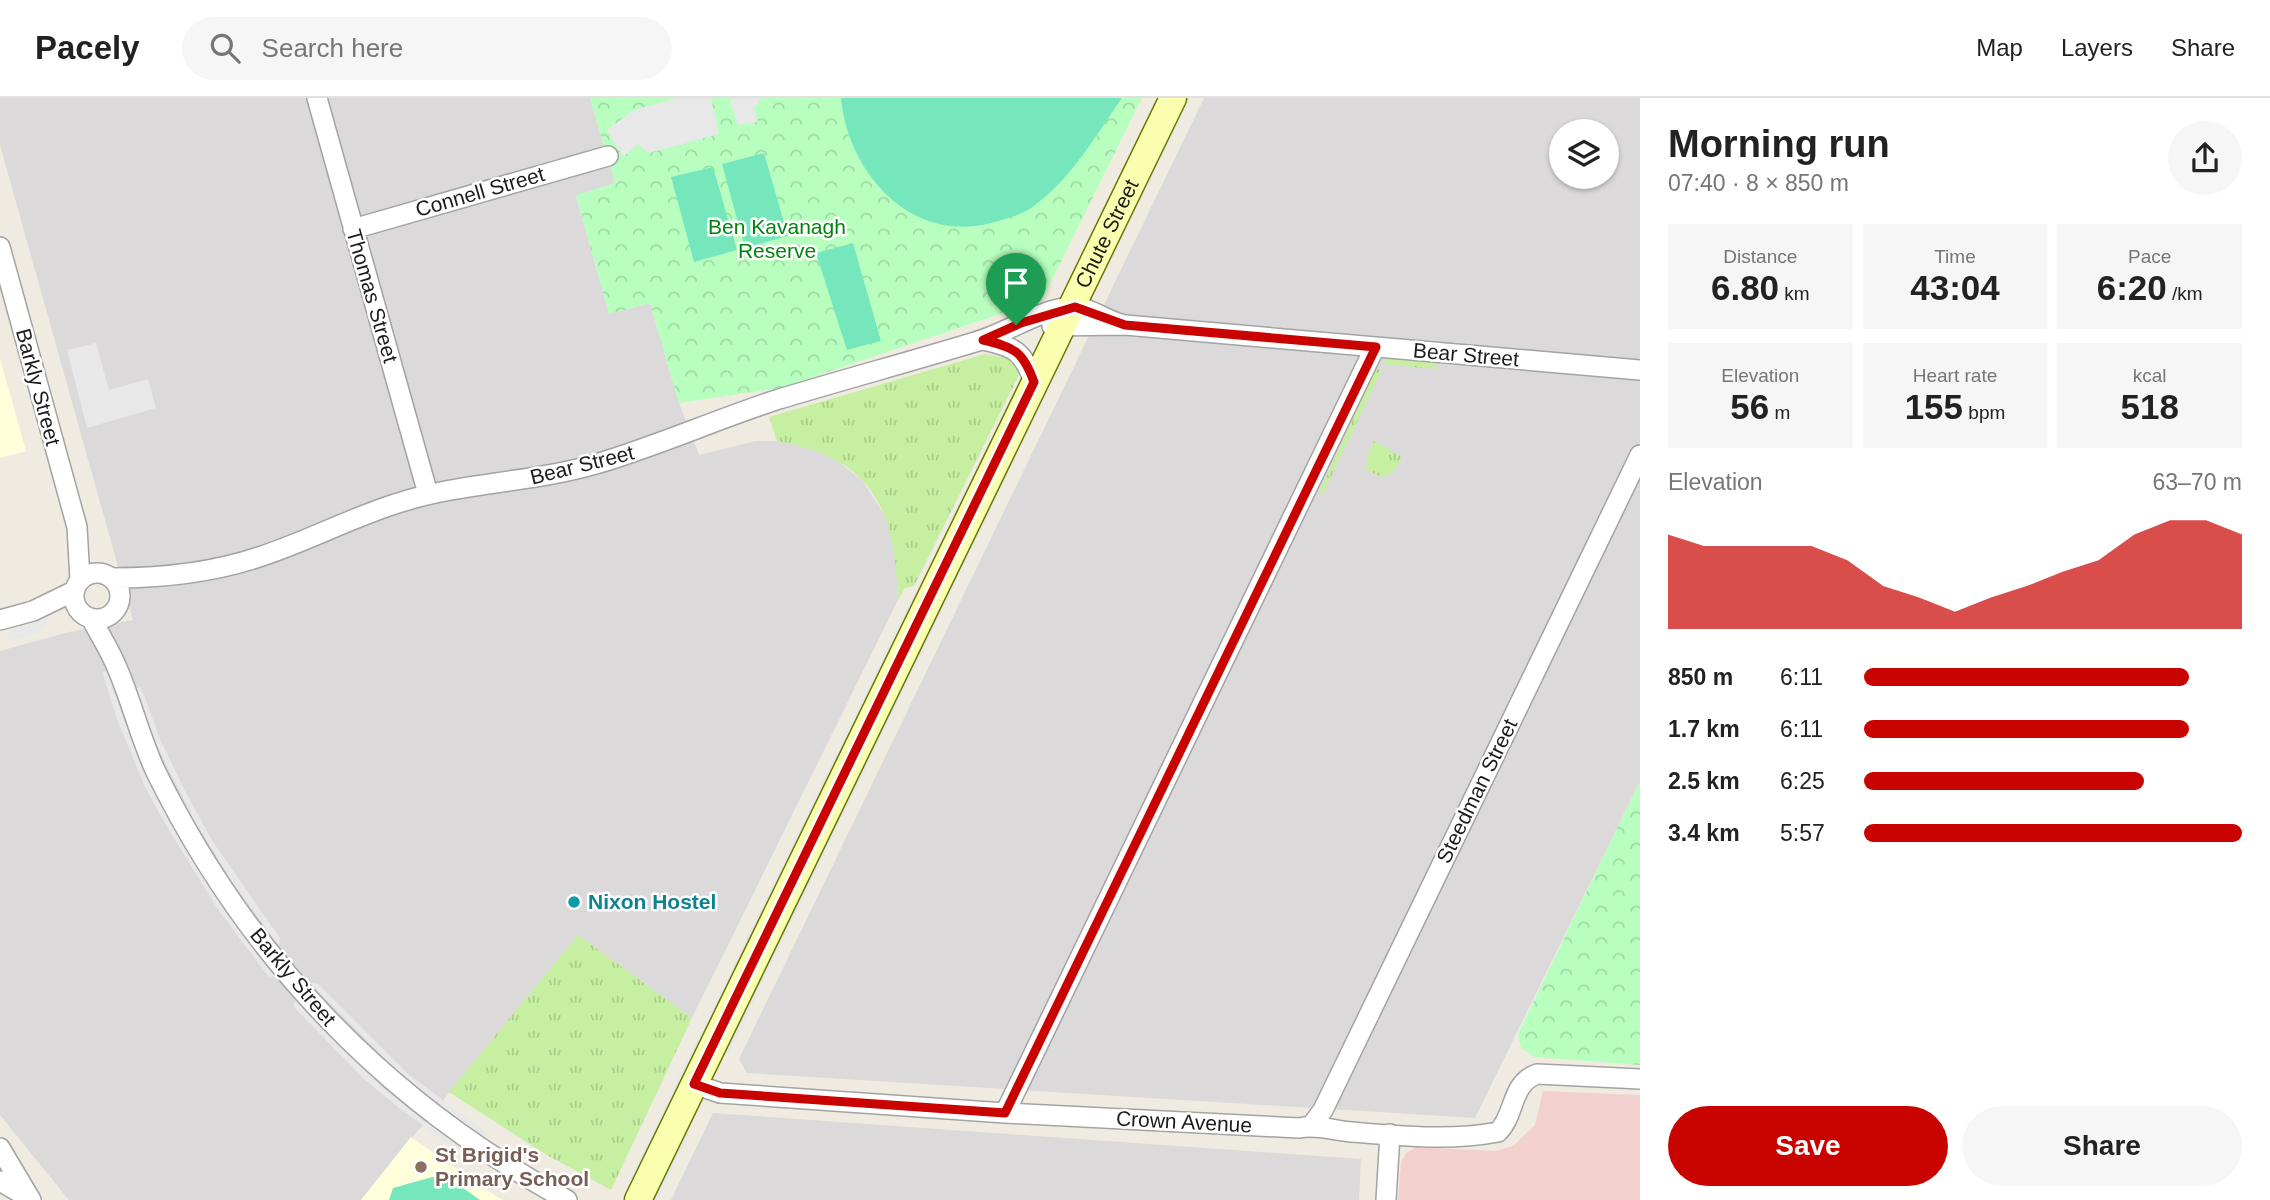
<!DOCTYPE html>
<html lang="en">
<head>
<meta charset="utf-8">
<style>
  :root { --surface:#fff; --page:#f6f6f6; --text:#222; --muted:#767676; --line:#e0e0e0; --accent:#c90400 }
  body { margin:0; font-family:Helvetica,sans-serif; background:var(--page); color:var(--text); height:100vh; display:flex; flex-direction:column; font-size:26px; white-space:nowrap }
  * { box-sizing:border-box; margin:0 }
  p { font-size:23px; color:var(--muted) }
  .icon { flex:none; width:38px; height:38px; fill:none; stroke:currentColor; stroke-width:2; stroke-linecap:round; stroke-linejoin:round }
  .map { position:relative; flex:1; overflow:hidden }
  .details { display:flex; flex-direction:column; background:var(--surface); width:630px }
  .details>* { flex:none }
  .fabs { position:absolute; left:1549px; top:21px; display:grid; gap:14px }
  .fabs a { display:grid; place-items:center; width:70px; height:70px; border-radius:50%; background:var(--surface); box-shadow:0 2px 5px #0004; font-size:35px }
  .pin { position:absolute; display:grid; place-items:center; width:60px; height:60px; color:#fff; margin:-72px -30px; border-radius:50% 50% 50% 0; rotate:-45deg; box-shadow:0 0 7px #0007 }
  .pin .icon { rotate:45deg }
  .round { display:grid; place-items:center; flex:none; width:74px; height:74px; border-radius:37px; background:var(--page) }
  .overview { display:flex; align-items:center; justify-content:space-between; height:119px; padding:0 28px }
  h1 { font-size:38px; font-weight:700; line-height:52px }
  .metrics { display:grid; grid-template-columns:repeat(3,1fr); gap:10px; height:119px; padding:7px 28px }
  .metrics div { display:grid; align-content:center; border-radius:0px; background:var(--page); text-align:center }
  .metrics b { font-size:35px; font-weight:700 }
  .metrics small { font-size:19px; font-weight:400 }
  .metrics p { font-size:19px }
  .chart { height:196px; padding:14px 28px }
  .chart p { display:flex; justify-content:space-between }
  .chart svg { width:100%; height:126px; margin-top:7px; fill:var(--accent); opacity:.7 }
  .primary-button { display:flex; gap:14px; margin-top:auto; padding:14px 28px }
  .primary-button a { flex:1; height:80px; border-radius:42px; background:var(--accent); color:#fff; font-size:28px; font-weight:700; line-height:80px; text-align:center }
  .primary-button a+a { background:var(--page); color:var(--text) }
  ul { padding:0 28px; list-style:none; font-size:23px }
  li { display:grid; grid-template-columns:112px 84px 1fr; align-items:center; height:52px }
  li i { height:18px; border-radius:9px; background:var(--accent) }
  header { display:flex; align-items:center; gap:42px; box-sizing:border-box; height:98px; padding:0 35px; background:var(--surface); border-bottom:2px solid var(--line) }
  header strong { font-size:33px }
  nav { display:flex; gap:38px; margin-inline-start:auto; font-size:24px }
  .search { width:490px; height:63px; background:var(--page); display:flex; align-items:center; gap:18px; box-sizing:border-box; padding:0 24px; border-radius:38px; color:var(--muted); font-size:26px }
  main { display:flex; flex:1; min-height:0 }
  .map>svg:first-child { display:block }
  .residential { fill:#dbd9d9; fill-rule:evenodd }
  .commercial { fill:#f2d0ce }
  .education { fill:#feffda }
  .grass { fill:url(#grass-tufts) }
  .park { fill:url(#park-crowns) }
  .pitch { fill:#76e7bd }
  .parking { fill:#e8e8e8 }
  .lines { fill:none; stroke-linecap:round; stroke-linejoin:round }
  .street-casing { stroke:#a3a3a3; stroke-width:22 }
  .secondary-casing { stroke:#687700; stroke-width:29 }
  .street { stroke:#fff; stroke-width:19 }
  .secondary { stroke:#f9ffaf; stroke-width:26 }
  .route-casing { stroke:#fff; stroke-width:14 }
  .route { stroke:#c90400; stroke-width:9 }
  .culture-dot { fill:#0f9aa8; stroke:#fff; stroke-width:2.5 }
  .education-dot { fill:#8d6e63; stroke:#fff; stroke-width:2.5 }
  .labels { text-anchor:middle; stroke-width:5; stroke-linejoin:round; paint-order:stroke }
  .street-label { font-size:21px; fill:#1c1c1c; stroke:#fff }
  .park-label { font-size:21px; fill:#01840e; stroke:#fff }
  .culture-label { font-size:21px; font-weight:bold; fill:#0d838f; stroke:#fff; text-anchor:start }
  .education-label { font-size:21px; font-weight:bold; fill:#785e54; stroke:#fff; text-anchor:start }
</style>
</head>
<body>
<header>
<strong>Pacely</strong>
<div class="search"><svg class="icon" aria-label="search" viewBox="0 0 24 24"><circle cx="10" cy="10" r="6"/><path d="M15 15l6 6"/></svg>Search here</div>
<nav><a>Map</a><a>Layers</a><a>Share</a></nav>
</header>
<main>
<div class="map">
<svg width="1640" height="1102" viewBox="0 0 1640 1102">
  <defs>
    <pattern id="grass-tufts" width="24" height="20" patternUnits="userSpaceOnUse" patternTransform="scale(1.75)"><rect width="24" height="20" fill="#c6efa1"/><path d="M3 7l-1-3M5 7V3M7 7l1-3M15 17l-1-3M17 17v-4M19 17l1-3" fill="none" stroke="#aacc8a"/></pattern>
    <pattern id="park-crowns" width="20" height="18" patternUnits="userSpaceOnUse" patternTransform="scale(1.75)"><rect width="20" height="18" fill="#b8ffbf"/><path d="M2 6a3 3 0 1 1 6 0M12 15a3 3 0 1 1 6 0" fill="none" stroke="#9edaa4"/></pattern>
  </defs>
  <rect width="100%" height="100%" fill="#efebe1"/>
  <!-- residential -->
  <path class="residential" d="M 0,0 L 590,0 L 615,85 L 576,98 L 609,216 L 650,205 L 679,305 L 699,357 L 756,343 L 777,343 L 806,348 L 836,362 L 862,382 L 889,424 L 895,446 L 898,502 L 692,920 L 578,838 L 361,1102 L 69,1102 L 0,1017 L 0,553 L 69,534 L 133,522 L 0,47 Z
    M 1204,0 L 1640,0 L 1640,683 L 1475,1020 L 747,975 L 739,961 ZM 1561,33 L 1606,33 L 1606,79 L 1561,79 Z
    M 713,1015 L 1361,1061 L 1359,1102 L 671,1102 Z"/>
  <!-- commercial -->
  <path class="commercial" d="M 1543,993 L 1640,997 L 1640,1102 L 1398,1102 L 1401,1064 L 1406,1055 L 1417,1049 L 1496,1053 L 1513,1048 L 1535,1027 Z"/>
  <!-- education -->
  <path class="education" d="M 0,261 L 26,353 L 0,360 Z
    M 411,1039 L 497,1099 L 503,1102 L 361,1102 Z"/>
  <!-- grass -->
  <path class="grass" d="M 985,256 L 1011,261 L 1019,269 L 1018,279 L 914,488 L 905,490 L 898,502 C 895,411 874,361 777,343 L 769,319 Z
    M 1390,260 L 1435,264 L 1437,271 L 1381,266 Z
    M 1376,271 L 1382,271 L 1323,396 L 1319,395 Z
    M 1374,343 L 1402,359 L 1393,374 L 1382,379 L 1366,372 L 1368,356 Z
    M 578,837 L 692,920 L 611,1092 L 545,1056 L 449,994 Z"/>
  <!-- park -->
  <path class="park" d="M 590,0 L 1142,0 L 1042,202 L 780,290 L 679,305 L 650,205 L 609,216 L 576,97 L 615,85 Z
    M 1640,683 L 1640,967 L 1534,959 L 1521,950 L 1518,936 Z"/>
  <!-- pitch -->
  <path class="pitch" d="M 841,0 L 1122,0 C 1097,36 1071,81 1035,107 C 1023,117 1006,121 991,125 C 911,146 848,75 841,0 Z
    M 764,55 L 788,138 L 745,150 L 722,66 Z
    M 713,69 L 737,152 L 694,164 L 671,79 Z
    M 853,145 L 881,243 L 847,252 L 816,155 Z
    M 443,1076 L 480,1102 L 389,1102 L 393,1090 Z"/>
  <!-- parking -->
  <path class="parking" d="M 678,0 L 711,0 L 719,36 L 649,55 L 638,46 L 623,59 L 607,32 L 634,12 Z
    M 734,0 L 762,0 L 754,10 L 758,24 L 738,27 L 730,2 Z
    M 1183,0 L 1190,0 L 1104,178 L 1094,183 Z
    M 96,245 L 109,292 L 148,281 L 156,310 L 87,330 L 67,252 Z
    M 1058,256 L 1061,267 L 729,955 L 722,951 Z
    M 1016,294 L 957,421 L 952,418 Z
    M 915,493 L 909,516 L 637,1083 L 630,1080 Z
    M 51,517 L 41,534 L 5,545 L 13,528 Z
    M 107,573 L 124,622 L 160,704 L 210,789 L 277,880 L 268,878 L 219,813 L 167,729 L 145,689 L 117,621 L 102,574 Z
    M 141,589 L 160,641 L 185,693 L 213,744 L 280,840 L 279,848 L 233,785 L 193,720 L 157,648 L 135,591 Z
    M 309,884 L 318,886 L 408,976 L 485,1033 L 482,1038 L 403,979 Z
    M 295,900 L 382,989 L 430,1028 L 486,1062 L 482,1069 L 400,1011 L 363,980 L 294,909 Z
    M 685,1029 L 691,1032 L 658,1102 L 650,1102 Z"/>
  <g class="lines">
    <defs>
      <path id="street" d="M 317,0 L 428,396
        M 353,131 L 608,58
        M 0,149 L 77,429 L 80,482
        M 1052,228 L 1125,227 L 1640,272
        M 983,242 C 1015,249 1023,253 1034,284
        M74 498a23 23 0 1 1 46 0a23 23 0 1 1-46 0Z
        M 113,480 C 163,480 211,475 259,459 C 306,444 350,420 398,405 C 463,384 531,385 596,366 C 657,348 715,322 776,302 C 842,282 909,264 975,244 C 1007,235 1036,213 1070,209 C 1088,207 1107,224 1125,227
        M 91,520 C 100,537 111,554 118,572 C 132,605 140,639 155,672 C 246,858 385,1004 567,1102
        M 0,522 L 33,513 L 74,493
        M 694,986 L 720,995 L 1005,1015 L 1299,1030 C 1317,1026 1334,1033 1352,1034 C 1400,1038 1451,1043 1498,1034 C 1516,1016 1510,986 1537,976 L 1640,981
        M 1005,1015 L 1375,249
        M 1311,1028 L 1323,1012 L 1640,357
        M 0,1050 L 31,1102
        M 0,1083 L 29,1100
        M 1386,1102 L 1390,1036"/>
      <g id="secondary">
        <path id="s1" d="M 638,1102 L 1173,0"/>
      </g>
    </defs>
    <!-- street casing -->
    <use href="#street" class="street-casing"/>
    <!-- secondary casing -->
    <use href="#secondary" class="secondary-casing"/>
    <!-- street -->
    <use href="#street" class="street"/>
    <!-- secondary -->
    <use href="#secondary" class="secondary"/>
  </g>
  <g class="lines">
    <defs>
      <path id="route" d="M 1075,209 L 1125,227 L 1376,249 L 1005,1015 L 720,995 L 694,986 L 1034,284 C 1023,253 1014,249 983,242 L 1021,225 Z"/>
    </defs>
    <!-- route casing -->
    <use href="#route" class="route-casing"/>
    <!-- route -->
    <use href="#route" class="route"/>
  </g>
  <!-- markers -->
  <circle class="culture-dot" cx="574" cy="804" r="7"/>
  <circle class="education-dot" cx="421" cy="1069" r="7"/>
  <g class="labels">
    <!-- street labels -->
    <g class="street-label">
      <text transform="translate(480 94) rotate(-16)" y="7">Connell Street</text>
      <text dy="7" stroke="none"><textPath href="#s1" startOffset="1074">Chute Street</textPath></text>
      <text transform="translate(372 198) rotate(74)" y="7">Thomas Street</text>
      <text transform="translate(1466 257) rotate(5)" y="7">Bear Street</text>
      <text transform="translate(38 289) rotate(75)" y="7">Barkly Street</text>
      <text transform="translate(582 367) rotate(-14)" y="7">Bear Street</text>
      <text transform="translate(1477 693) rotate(-64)" y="7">Steedman Street</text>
      <text transform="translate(293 879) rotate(50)" y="7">Barkly Street</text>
      <text transform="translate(1184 1024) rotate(3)" y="7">Crown Avenue</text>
    </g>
    <!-- park labels -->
    <g class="park-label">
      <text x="777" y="136">Ben Kavanagh<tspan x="777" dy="24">Reserve</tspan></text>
    </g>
    <!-- culture labels -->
    <g class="culture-label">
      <text x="588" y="811">Nixon Hostel</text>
    </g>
    <!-- education labels -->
    <g class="education-label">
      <text x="435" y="1064">St Brigid's<tspan x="435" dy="24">Primary School</tspan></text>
    </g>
  </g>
</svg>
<div class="fabs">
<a><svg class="icon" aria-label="layers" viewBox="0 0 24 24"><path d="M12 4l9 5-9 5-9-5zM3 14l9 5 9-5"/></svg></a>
</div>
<div class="pin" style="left:1016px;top:227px;background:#1e9e55"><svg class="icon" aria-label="arrive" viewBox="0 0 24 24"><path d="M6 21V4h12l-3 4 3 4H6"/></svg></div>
</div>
<section class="details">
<div class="overview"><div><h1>Morning run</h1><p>07:40 · 8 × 850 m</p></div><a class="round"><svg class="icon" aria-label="share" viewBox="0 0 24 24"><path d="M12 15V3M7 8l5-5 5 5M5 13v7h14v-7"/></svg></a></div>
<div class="metrics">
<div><p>Distance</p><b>6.80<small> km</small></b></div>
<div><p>Time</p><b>43:04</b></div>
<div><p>Pace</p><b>6:20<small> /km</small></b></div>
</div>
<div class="metrics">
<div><p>Elevation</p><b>56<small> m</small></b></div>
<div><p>Heart rate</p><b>155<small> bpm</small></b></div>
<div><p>kcal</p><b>518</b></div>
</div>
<div class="chart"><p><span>Elevation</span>63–70 m</p>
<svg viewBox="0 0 160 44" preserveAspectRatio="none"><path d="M0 44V11L10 15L20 15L30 15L40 15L50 20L60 29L70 33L80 38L90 33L100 29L110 24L120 20L130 11L140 6L150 6L160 11V44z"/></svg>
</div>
<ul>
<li><b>850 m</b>6:11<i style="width:86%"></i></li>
<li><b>1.7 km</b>6:11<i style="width:86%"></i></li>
<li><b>2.5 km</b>6:25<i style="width:74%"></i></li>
<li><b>3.4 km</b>5:57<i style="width:100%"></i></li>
</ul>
<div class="primary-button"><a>Save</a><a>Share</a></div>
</section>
</main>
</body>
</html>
